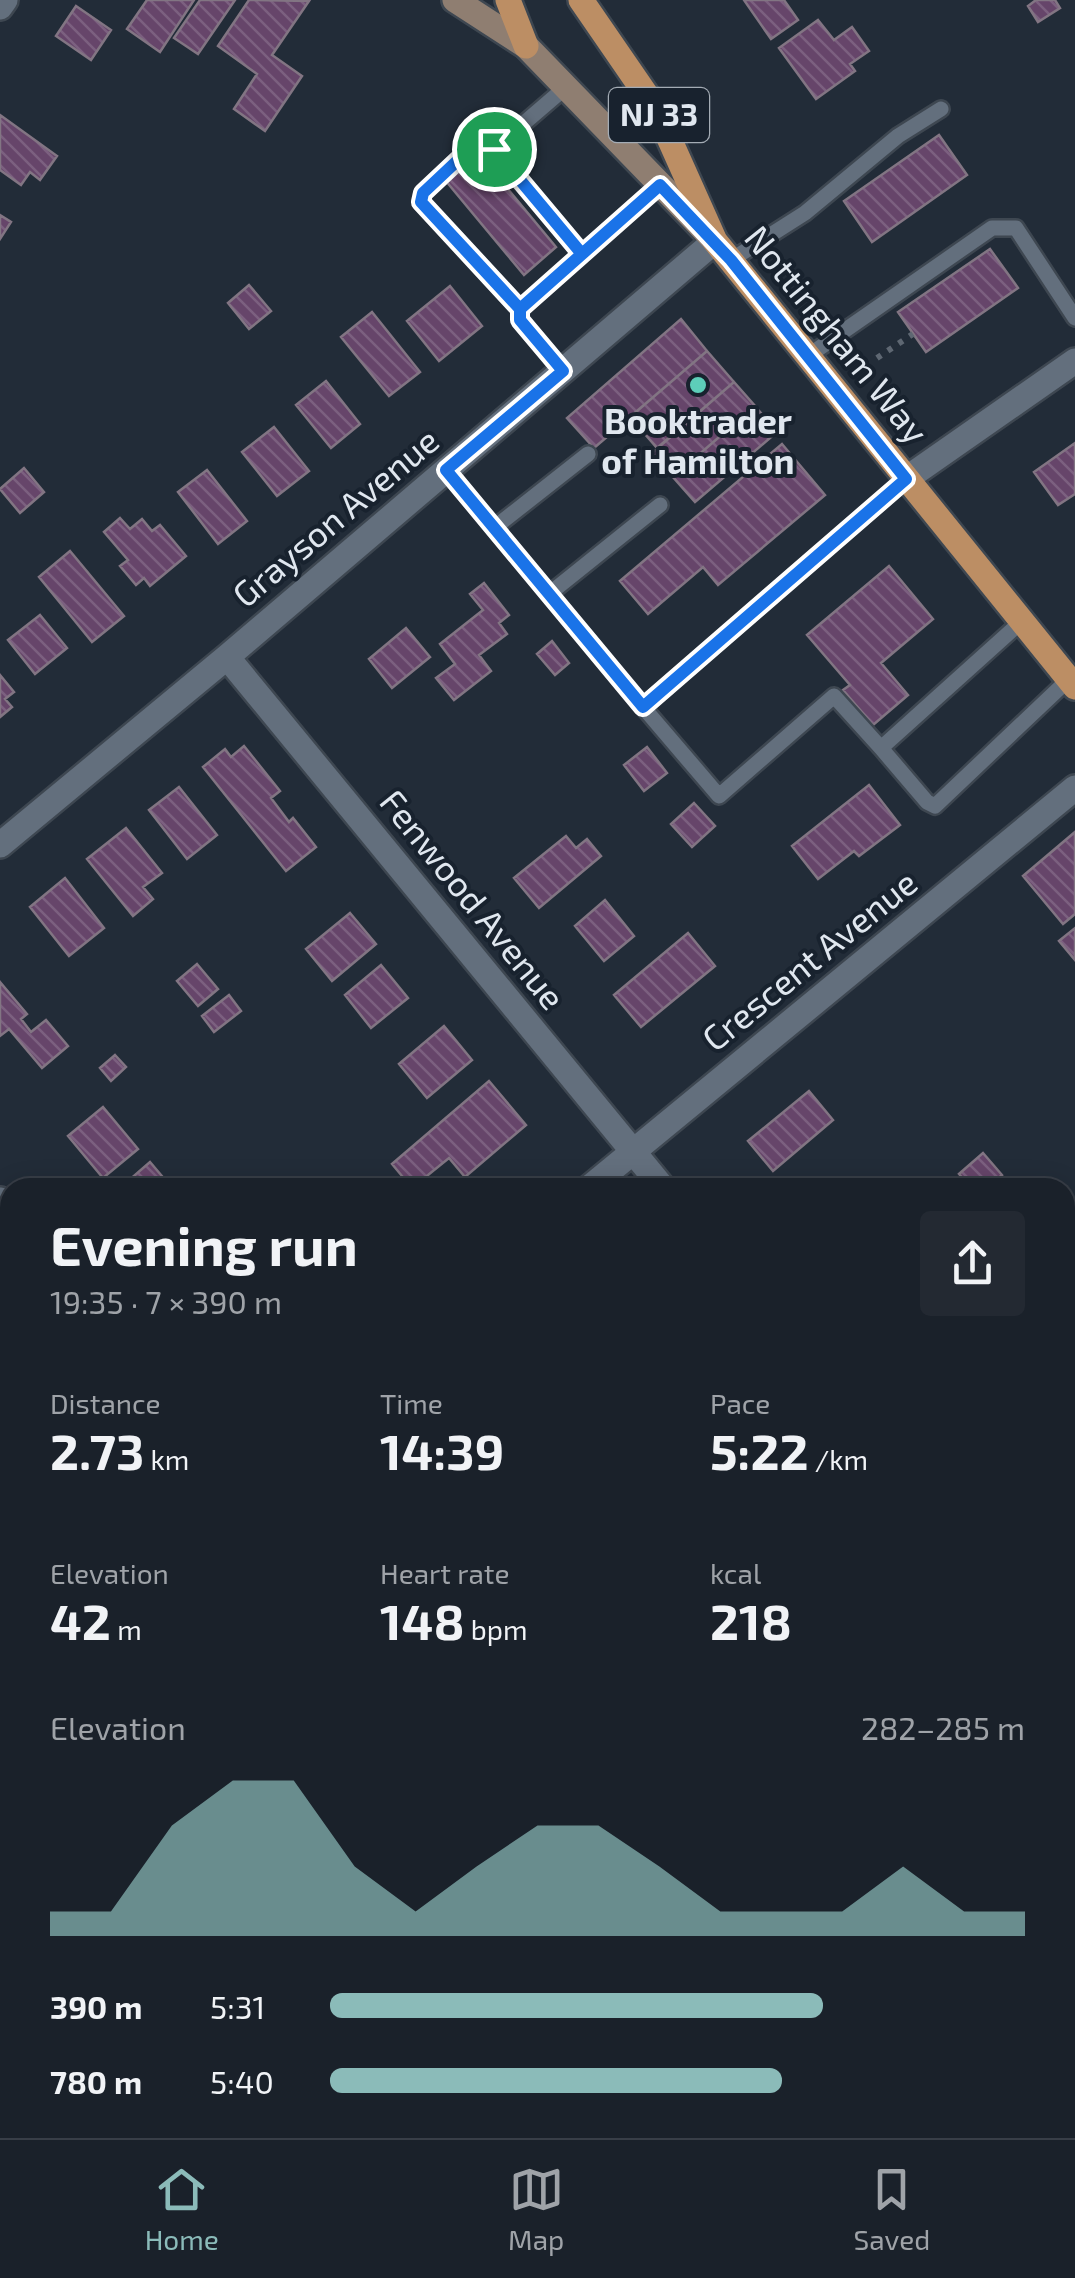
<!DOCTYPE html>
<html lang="en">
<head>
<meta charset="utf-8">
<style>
  :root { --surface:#1a212a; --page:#232932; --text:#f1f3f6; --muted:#9fa3a8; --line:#383e47; --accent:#8bbbb9 }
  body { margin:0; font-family:"Exo 2",sans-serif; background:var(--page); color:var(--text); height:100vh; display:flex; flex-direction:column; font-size:38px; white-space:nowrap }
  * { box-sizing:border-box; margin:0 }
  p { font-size:32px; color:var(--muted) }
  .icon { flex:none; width:55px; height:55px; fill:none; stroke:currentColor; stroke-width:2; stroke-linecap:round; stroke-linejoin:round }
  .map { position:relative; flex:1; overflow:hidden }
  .panel { position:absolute; left:0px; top:1178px; width:1075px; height:962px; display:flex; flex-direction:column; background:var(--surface); border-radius:30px 30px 0 0; box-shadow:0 5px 25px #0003,0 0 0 2px var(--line) }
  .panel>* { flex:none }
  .pin { position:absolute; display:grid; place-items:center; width:85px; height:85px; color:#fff; margin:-42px; border:5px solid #fff; border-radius:50%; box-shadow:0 2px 10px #0007 }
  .round { display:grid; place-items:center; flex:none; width:105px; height:105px; border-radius:10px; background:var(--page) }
  .head { display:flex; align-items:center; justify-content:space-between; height:170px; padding:0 50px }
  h1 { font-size:55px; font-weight:700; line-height:75px }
  .stats { display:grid; grid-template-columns:repeat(3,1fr); gap:15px; height:170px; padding:10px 50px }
  .stats div { display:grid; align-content:center }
  .stats b { font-size:50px; font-weight:700 }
  .stats small { font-size:28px; font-weight:400 }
  .stats p { font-size:28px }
  .chart { height:280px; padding:20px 50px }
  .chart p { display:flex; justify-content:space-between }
  .chart svg { width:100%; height:180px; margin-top:10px; fill:var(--accent); opacity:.7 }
  ul { padding:0 50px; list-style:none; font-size:32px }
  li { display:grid; grid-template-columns:160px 120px 1fr; align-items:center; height:75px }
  li i { height:25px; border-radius:12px; background:var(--accent) }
  .menu { display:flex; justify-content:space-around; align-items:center; height:140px; border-top:2px solid var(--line); background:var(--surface); font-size:28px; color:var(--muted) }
  .menu a { display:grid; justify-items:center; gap:5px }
  .menu .selected { color:var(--accent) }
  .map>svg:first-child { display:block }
  .building { fill:url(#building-back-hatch); stroke:#827583; stroke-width:2.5 }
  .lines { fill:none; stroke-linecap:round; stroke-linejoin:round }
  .lane-casing { stroke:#3e4751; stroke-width:20 }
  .street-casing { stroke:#3e4751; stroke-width:30 }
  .secondary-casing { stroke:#3e4751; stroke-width:30 }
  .primary-casing { stroke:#3e4751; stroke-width:30 }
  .path { stroke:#5e6772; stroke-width:6; stroke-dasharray:5 8; stroke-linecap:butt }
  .lane { stroke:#636f7d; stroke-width:15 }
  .street { stroke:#636f7d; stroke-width:25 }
  .secondary { stroke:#8f7e71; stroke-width:25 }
  .primary { stroke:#bc8e64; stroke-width:25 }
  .route-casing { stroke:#fff; stroke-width:20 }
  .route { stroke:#1a73e8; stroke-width:12 }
  .poi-dot { fill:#5dceb9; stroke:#18222e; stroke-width:4 }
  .labels { text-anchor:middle; stroke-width:8; stroke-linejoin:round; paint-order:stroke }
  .shield { fill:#18222e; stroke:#a4acb5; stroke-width:2.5 }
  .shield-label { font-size:32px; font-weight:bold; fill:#e0e7ef }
  .street-label { font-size:35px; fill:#e0e7ef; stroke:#18222e }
  .poi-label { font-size:35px; font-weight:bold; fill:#e0e7ef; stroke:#18222e }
</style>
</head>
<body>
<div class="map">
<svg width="1075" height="2138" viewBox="0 0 1075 2138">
  <defs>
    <pattern id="building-back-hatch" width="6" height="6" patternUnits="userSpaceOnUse" patternTransform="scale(2.5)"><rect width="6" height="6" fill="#66456a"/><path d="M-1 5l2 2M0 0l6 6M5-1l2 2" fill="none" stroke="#7c6080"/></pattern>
  </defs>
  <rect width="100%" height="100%" fill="#222c38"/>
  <!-- building -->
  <path class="building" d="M 147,0 L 194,0 L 160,52 L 127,29 Z
    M 200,0 L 235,0 L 198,54 L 174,38 Z
    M 249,0 L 309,1 L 272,55 L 302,76 L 265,131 L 234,109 L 257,74 L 218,46 Z
    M 744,0 L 784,0 L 798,20 L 771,39 Z
    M 1036,0 L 1055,0 L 1060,8 L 1038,22 L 1028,6 Z
    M 76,6 L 111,30 L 91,60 L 56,36 Z
    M 818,20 L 834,40 L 852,27 L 869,51 L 850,64 L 855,71 L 816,99 L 779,48 Z
    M 0,115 L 57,156 L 40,180 L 30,172 L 21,185 L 0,170 Z
    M 939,135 L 967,175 L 872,242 L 844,201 Z
    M 477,152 L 556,247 L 524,275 L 445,180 Z
    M 0,215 L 11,222 L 0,239 Z
    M 990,249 L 1018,288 L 926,352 L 898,312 Z
    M 249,285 L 271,311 L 249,329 L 228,303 Z
    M 450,286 L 482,326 L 439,361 L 407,321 Z
    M 372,312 L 420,372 L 389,396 L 341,337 Z
    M 681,319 L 707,351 L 594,448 L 567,418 Z
    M 707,351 L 734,382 L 657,448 L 630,417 Z
    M 326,381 L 360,424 L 331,448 L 296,405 Z
    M 734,382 L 755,406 L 673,477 L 652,453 Z
    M 755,406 L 777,432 L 695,502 L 673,477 Z
    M 274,427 L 309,471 L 277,496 L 242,452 Z
    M 1075,443 L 1075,494 L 1058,505 L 1034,472 Z
    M 782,444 L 825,495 L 718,585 L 703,567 L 648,614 L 620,581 Z
    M 24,468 L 44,492 L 20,513 L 0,489 Z
    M 207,470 L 247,521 L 218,544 L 178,492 Z
    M 120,518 L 130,529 L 142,519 L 152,531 L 160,525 L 186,556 L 150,586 L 144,578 L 136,585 L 120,566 L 128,560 L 104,532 Z
    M 70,551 L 124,616 L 92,642 L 39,577 Z
    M 889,566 L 933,619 L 881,663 L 908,695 L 873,725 L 843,690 L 850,685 L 807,635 Z
    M 484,583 L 509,615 L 499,623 L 507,634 L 479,655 L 491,671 L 454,700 L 436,678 L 455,664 L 440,644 L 483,610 L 470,594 Z
    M 40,615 L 67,648 L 35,674 L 8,640 Z
    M 406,628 L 430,657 L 392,688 L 369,659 Z
    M 552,641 L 569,663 L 555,675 L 537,654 Z
    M 0,675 L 14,692 L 5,699 L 12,707 L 0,717 Z
    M 244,746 L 280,791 L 271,798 L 289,822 L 293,818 L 316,847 L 286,871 L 203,767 L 225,749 L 231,757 Z
    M 647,747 L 667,773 L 644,791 L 624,765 Z
    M 869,785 L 900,825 L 859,856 L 854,851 L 818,879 L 792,846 Z
    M 179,787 L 217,835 L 187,859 L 149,810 Z
    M 694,803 L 715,826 L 692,847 L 671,824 Z
    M 126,828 L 162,873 L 143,887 L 153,899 L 133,916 L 87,859 Z
    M 1075,832 L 1075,914 L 1063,924 L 1023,876 Z
    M 566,836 L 576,848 L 587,839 L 601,856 L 539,908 L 514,878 Z
    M 65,878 L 104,928 L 69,956 L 30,907 Z
    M 605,900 L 634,936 L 604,961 L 575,926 Z
    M 350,913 L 376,944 L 332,981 L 306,949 Z
    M 1075,928 L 1075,960 L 1059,941 Z
    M 688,933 L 715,966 L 641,1027 L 614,995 Z
    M 197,964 L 218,989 L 198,1006 L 177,981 Z
    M 381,965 L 408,998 L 371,1028 L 345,995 Z
    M 0,982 L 27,1014 L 21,1019 L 31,1032 L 46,1020 L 68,1046 L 42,1068 L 9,1029 L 0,1036 Z
    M 229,995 L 241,1011 L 214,1032 L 202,1016 Z
    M 444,1026 L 472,1060 L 427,1098 L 399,1064 Z
    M 115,1055 L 126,1067 L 111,1081 L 100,1068 Z
    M 489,1081 L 526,1125 L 465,1177 L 449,1158 L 412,1188 L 392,1164 Z
    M 809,1091 L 833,1120 L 773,1171 L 748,1141 Z
    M 103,1107 L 138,1149 L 103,1178 L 68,1136 Z
    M 983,1153 L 1002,1175 L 987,1188 L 971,1188 L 959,1174 Z
    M 150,1162 L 172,1188 L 120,1188 Z
    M 0,1329 L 10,1340 L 10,1352 L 0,1360 Z
    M 10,1383 L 10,1417 L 0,1405 L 0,1391 Z
    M 1075,1479 L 1075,1541 L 1065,1528 L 1065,1487 Z
    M 10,1759 L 10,1802 L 0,1810 L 0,1767 Z
    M 1075,1826 L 1075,1895 L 1065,1883 L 1065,1834 Z
    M 10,1834 L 10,1869 L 3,1874 L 0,1870 L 0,1842 Z
    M 251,2130 L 266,2130 L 272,2138 L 241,2138 Z
    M 610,2130 L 662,2130 L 667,2137 L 609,2138 L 606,2134 Z
    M 933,2130 L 957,2130 L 964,2138 L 924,2138 Z"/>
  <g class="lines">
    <defs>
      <path id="lane" d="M 494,149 L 566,87
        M 731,260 L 805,213 L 898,136 L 941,109
        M 520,309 L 421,202 L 423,193 L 473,146 L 494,149 L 582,254
        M 808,356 L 992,228 L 1016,228 L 1075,318
        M 563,371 L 520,320 L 520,309 L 660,185
        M 446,470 L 643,707 L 906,479
        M 494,528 L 588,454
        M 549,594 L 660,505
        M 643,707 L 719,796 L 834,696 L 881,748 L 1022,621
        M 881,748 L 927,802 L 935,806 L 1069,679"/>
      <path id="street" d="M 0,7 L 5,0
        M 906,479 L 1075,361
        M 227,657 L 663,1188
        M 0,845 L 227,657 L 715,241
        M 589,1188 L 1075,788
        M 0,1200 L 10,1212
        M 0,1673 L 10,1665
        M 1065,1674 L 1075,1687
        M 0,2019 L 10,2032
        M 90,2130 L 97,2138
        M 763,2130 L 770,2138"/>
      <path id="secondary" d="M 455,0 L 526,46 L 714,240"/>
      <path id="primary" d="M 508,0 L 526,46
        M 581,0 L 656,109 L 715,241 L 1075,687"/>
    </defs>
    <!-- lane casing -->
    <use href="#lane" class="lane-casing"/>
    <!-- street casing -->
    <use href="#street" class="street-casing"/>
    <!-- secondary casing -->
    <use href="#secondary" class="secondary-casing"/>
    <!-- primary casing -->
    <use href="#primary" class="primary-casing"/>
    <!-- path -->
    <path class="path" d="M 877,358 L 913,334"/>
    <!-- lane -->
    <use href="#lane" class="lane"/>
    <!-- street -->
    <use href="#street" class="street"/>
    <!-- secondary -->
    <use href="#secondary" class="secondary"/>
    <!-- primary -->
    <use href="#primary" class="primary"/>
  </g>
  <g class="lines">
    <defs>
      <path id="route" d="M 494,149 L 582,254 L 520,309 L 520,320 L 563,371 L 446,470 L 643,707 L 906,479 L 731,260 L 660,185 L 520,309 L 421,202 L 423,193 L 473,146 L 494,149"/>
    </defs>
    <!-- route casing -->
    <use href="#route" class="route-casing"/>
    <!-- route -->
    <use href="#route" class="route"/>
  </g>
  <!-- markers -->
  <circle class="poi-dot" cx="698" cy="385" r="10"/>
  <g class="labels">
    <!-- shield labels -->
    <rect class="shield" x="609" y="88" width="100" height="54" rx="8"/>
    <g class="shield-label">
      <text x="659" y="126">NJ 33</text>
    </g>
    <!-- street labels -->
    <g class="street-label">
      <text transform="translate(836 335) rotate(51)" y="12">Nottingham Way</text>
      <text transform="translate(336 518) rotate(-40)" y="12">Grayson Avenue</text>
      <text transform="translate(472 900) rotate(51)" y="12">Fenwood Avenue</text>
      <text transform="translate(810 961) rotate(-39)" y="12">Crescent Avenue</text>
    </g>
    <!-- poi labels -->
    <g class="poi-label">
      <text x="698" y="434">Booktrader<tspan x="698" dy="40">of Hamilton</tspan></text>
    </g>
  </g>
</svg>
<div class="pin" style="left:494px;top:149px;background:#1e9e55"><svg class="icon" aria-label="arrive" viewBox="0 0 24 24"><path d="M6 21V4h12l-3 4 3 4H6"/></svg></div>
<section class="panel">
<div class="head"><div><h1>Evening run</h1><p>19:35 · 7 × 390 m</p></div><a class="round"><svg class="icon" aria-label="share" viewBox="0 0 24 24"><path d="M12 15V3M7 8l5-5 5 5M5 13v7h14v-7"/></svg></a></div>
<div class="stats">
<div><p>Distance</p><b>2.73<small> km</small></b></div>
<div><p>Time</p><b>14:39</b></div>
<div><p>Pace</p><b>5:22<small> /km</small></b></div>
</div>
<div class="stats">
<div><p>Elevation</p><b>42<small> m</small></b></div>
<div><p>Heart rate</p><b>148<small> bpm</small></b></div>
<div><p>kcal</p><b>218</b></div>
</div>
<div class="chart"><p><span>Elevation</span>282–285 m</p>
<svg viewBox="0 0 160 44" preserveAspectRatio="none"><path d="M0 44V38L10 38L20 17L30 6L40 6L50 27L60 38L70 27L80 17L90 17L100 27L110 38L120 38L130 38L140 27L150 38L160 38V44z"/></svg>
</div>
<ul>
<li><b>390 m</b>5:31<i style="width:71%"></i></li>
<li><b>780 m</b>5:40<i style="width:65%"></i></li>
</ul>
</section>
</div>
<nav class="menu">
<a class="selected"><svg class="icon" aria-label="home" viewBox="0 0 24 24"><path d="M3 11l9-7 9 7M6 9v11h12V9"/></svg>Home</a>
<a><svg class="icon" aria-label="map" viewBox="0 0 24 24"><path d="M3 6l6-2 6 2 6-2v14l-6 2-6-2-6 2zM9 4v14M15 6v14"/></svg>Map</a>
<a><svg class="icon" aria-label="saved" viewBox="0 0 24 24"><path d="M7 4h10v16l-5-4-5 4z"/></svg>Saved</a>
</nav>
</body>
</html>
